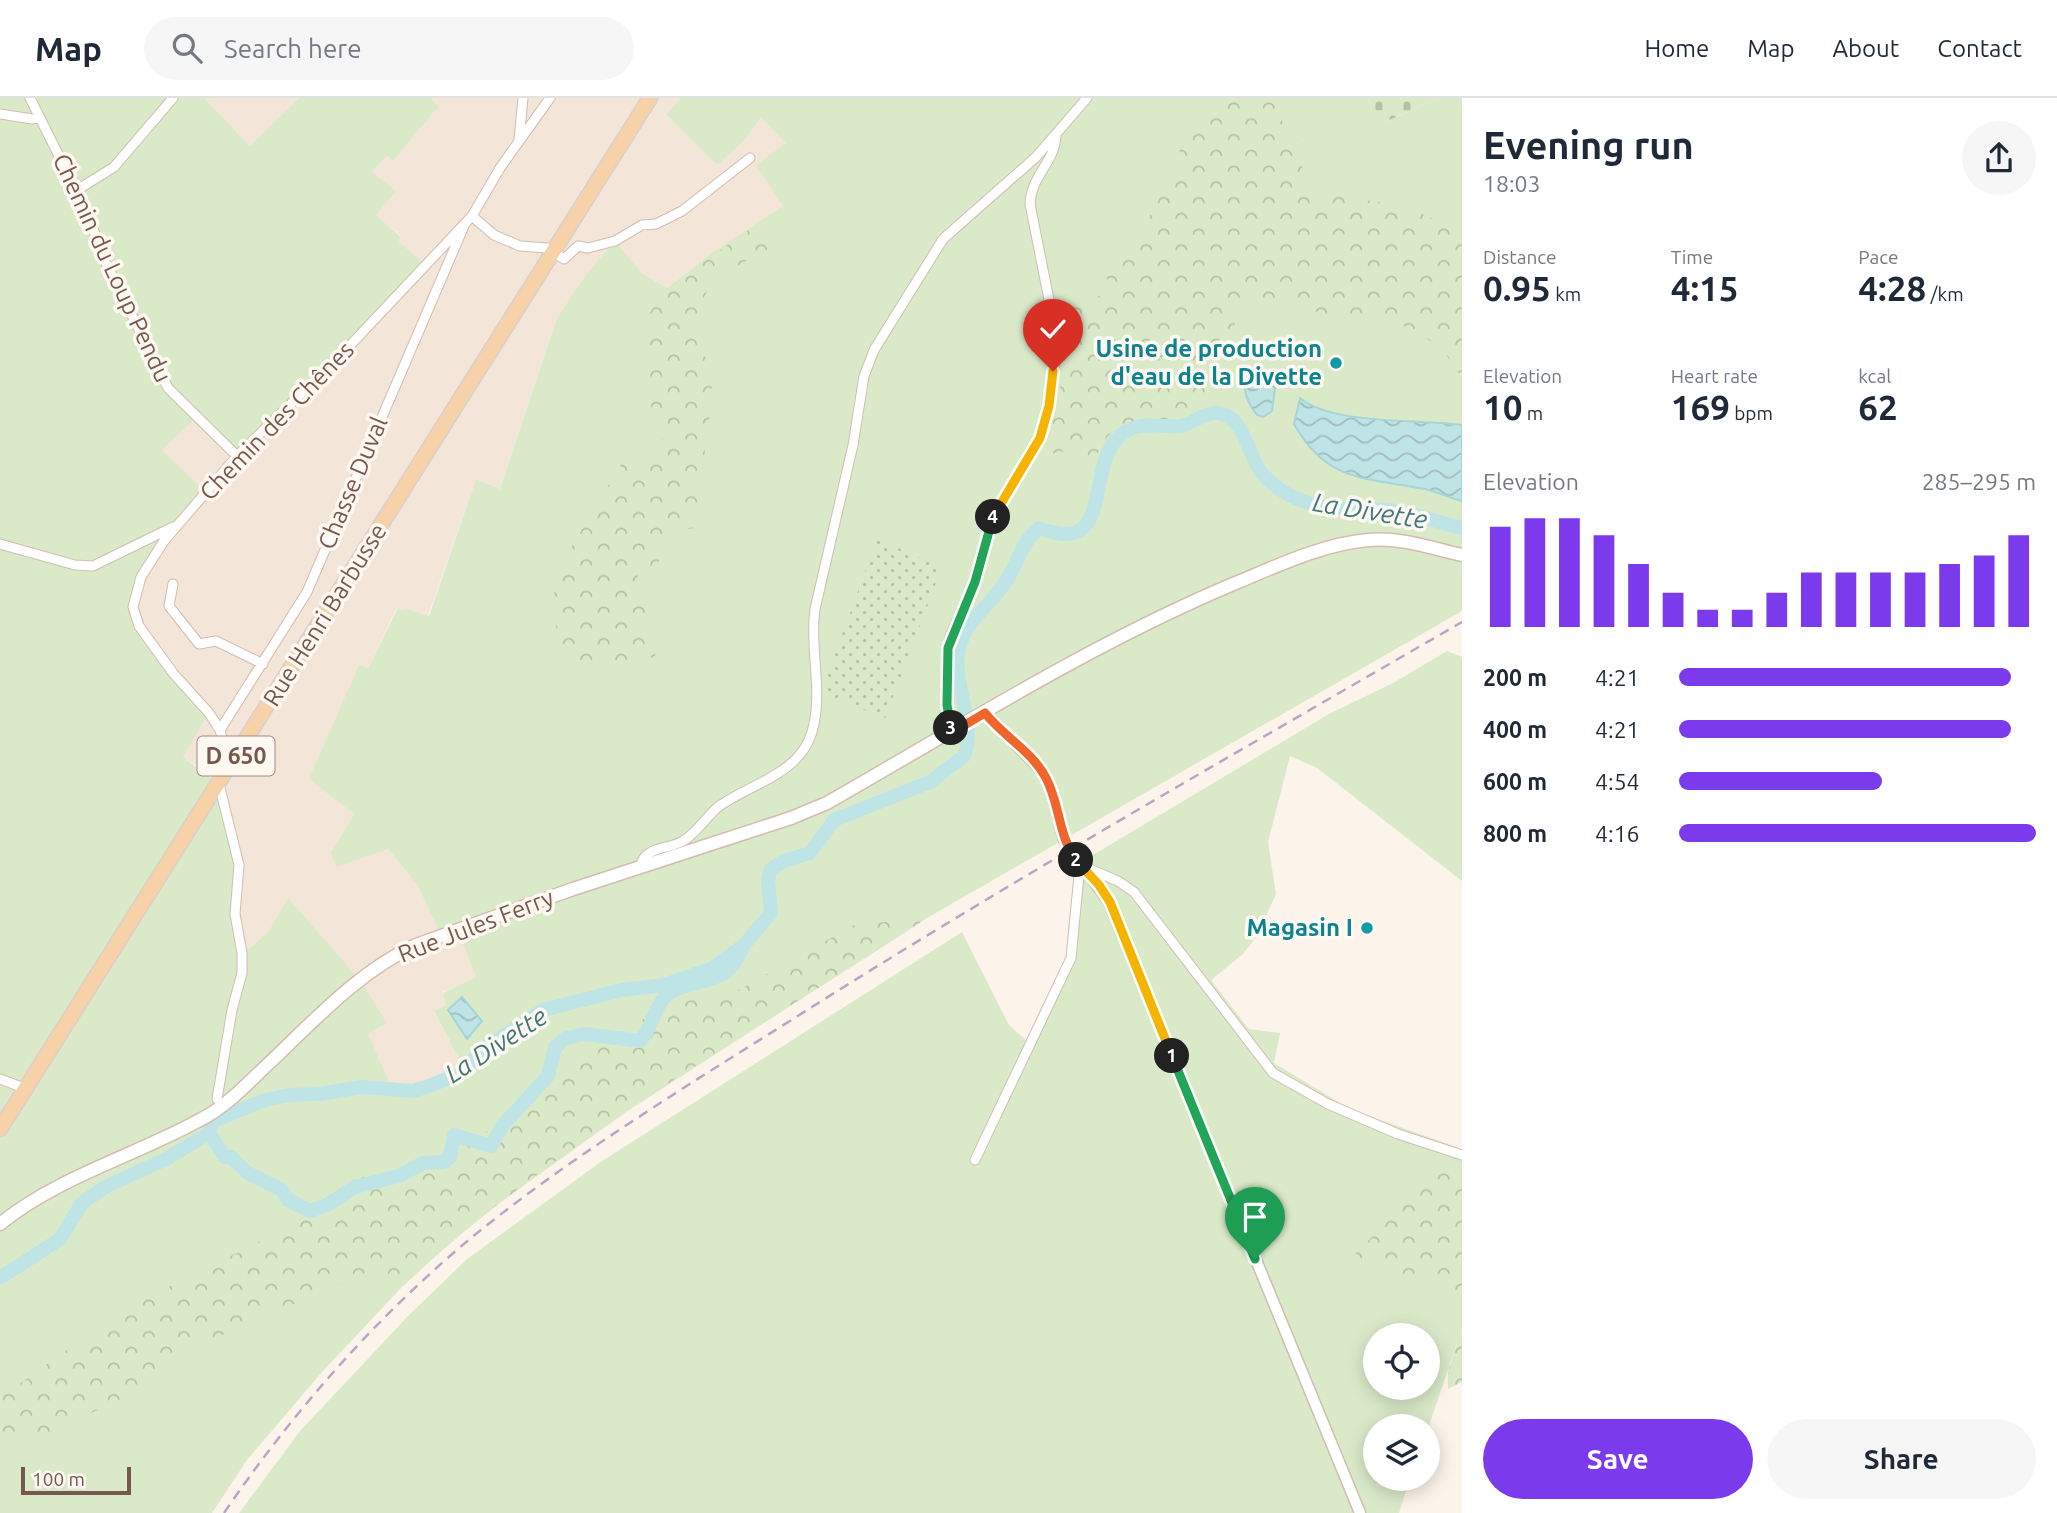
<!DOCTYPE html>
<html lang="en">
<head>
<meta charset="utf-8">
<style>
  :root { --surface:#fff; --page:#f6f6f7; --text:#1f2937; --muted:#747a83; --line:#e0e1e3; --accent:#7c3aed }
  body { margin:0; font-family:Ubuntu,sans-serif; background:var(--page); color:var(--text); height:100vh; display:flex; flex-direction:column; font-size:26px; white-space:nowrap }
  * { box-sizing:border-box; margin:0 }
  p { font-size:23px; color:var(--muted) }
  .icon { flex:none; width:38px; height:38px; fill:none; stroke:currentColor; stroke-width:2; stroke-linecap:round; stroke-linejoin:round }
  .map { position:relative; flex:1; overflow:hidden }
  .details { display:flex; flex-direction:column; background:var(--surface); width:595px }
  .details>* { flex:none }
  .fabs { position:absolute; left:1363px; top:1225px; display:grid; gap:14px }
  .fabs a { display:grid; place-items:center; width:77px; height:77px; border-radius:50%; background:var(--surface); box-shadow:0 4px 18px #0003; font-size:35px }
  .scale { position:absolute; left:21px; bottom:18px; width:110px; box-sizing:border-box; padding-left:7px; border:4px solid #77584e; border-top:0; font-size:19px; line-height:24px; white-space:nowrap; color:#77584e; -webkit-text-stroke:5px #fef8f2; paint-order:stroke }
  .pin { position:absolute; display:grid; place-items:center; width:60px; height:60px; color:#fff; margin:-72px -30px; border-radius:50% 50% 50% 0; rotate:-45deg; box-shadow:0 0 7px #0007 }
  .pin .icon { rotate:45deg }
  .km { position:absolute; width:35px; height:35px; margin:-18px; border-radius:50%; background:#222; color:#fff; font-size:19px; line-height:35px; text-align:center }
  .round { display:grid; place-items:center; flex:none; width:74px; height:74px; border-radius:37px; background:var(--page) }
  .overview { display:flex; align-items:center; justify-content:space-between; height:119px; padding:0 21px }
  h1 { font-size:38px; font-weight:700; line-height:52px }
  .figures { display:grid; grid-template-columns:repeat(3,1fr); gap:10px; height:119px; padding:7px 21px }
  .figures div { display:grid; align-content:center }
  .figures b { font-size:35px; font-weight:700 }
  .figures small { font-size:19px; font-weight:400 }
  .figures p { font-size:19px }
  .chart { height:196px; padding:14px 21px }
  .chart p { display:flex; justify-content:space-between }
  .chart svg { width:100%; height:126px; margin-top:7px; stroke:var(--accent); stroke-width:6 }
  .cta { display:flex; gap:14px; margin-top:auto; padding:14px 21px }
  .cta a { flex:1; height:80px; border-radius:42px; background:var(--accent); color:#fff; font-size:28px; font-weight:700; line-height:80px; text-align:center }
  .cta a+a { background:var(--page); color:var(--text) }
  ul { padding:0 21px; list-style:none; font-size:23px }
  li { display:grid; grid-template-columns:112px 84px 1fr; align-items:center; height:52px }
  li i { height:18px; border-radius:9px; background:var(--accent) }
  header { display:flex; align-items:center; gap:42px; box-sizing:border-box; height:98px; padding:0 35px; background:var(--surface); border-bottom:2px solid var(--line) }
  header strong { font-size:33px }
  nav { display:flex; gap:38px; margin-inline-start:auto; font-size:24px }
  .search { width:490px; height:63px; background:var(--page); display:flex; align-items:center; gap:18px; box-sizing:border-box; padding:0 24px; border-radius:38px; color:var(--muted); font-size:26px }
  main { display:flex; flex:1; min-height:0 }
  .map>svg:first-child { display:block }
  .residential { fill:#f4e5d9 }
  .green { fill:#daeac9; fill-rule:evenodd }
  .forest { fill:url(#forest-crowns) }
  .cemetery { fill:url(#cemetery-stones) }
  .garden { fill:url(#garden-dots) }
  .water { fill:url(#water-waves); stroke:#a6d5d7; stroke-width:2 }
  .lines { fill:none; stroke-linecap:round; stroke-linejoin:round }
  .river { stroke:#bfe4e6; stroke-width:14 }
  .minor-casing { stroke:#d1bdb3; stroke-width:11 }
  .tertiary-casing { stroke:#d1bdb3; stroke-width:13 }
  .secondary-casing { stroke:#d4bcb0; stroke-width:15 }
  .primary-casing { stroke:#d9d0cd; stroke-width:17 }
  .minor { stroke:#fff; stroke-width:9 }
  .tertiary { stroke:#fff; stroke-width:10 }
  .secondary { stroke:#fff; stroke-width:12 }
  .primary { stroke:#f7d1a7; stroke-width:14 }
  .rail { stroke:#b5a8c7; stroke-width:2.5; stroke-dasharray:10 7; stroke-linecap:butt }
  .split-1-casing { stroke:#fff; stroke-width:14 }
  .split-2-casing { stroke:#fff; stroke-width:14 }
  .split-3-casing { stroke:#fff; stroke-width:14 }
  .split-4-casing { stroke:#fff; stroke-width:14 }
  .split-5-casing { stroke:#fff; stroke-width:14 }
  .split-1 { stroke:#22a559; stroke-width:9 }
  .split-2 { stroke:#f5b400; stroke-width:9 }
  .split-3 { stroke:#f0652b; stroke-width:9 }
  .split-4 { stroke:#22a559; stroke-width:9 }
  .split-5 { stroke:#f5b400; stroke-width:9 }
  .culture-dot { fill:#0f9aa8; stroke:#fef8f2; stroke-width:2.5 }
  .labels { text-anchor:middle; stroke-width:7; stroke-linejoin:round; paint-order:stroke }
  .shield { fill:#fef8f2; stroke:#a0887f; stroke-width:2 }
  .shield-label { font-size:23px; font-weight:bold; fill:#77584e }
  .street-label { font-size:24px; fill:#77584e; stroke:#fef8f2 }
  .culture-label { font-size:24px; font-weight:bold; fill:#0d838f; stroke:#fef8f2; text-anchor:end }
  .water-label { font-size:26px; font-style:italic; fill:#42787b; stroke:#fef8f2 }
</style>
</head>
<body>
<header>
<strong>Map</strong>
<div class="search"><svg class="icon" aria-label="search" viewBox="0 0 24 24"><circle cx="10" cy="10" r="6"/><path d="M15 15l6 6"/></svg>Search here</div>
<nav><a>Home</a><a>Map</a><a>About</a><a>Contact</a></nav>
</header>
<main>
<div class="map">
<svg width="1462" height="1415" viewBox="0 0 1462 1415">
  <defs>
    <pattern id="forest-crowns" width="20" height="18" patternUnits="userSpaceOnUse" patternTransform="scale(1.75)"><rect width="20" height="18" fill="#daeac9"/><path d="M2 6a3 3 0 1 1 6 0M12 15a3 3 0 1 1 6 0" fill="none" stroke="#b6c0a5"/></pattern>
    <pattern id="cemetery-stones" width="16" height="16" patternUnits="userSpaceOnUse" patternTransform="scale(1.75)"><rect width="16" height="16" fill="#daeac9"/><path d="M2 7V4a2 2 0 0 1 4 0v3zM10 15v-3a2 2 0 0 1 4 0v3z" fill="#b6c0a5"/></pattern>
    <pattern id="garden-dots" width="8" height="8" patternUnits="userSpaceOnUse" patternTransform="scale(1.75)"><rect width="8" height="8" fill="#daeac9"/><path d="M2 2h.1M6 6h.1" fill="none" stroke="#b6c0a5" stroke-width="1.8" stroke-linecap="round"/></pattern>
    <pattern id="water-waves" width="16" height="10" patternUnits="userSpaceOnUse" patternTransform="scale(1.75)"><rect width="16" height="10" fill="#bfe4e6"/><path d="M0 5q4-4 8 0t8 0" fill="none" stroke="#a0bcbd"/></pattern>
  </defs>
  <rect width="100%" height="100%" fill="#fcf4eb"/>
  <!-- residential -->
  <path class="residential" d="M 204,0 L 299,0 L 250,48 Z
    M 431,0 L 681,0 L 667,17 L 717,66 L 745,42 L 761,20 L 787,45 L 757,67 L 784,108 L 714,153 L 667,190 L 643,176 L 615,143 L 557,220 L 500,391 L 476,381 L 428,518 L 408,511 L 396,512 L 368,570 L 359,568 L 354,716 L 331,754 L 388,751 L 417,787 L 441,837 L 457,831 L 477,880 L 443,894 L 446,907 L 434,914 L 464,971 L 429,988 L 393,993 L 367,936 L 386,926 L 288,801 L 268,834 L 242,855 L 213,679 L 183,659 L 134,519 L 161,352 L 196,320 L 425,166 L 398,144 L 400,137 L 375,117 L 372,74 L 387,58 L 393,63 L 439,8 Z"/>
  <!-- green -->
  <path class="green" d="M 0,0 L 204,0 L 250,48 L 299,0 L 431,0 L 439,8 L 393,63 L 387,58 L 372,74 L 396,93 L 376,117 L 400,138 L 399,144 L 425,166 L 237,358 L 196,320 L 162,352 L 207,396 L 178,427 L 141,479 L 134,519 L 209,615 L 183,659 L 219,686 L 239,767 L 237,791 L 243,855 L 268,834 L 288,800 L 360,882 L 387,925 L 368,936 L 393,993 L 429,988 L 464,971 L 434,913 L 446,907 L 443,895 L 476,879 L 457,831 L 441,837 L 417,787 L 388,751 L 336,769 L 331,754 L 354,716 L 309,681 L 359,567 L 368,570 L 397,512 L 408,511 L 429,518 L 476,381 L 500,391 L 557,220 L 588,174 L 615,143 L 643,176 L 667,190 L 714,153 L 783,108 L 756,67 L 786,45 L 761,20 L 745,42 L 717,67 L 666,16 L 681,0 L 1368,0 L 1372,16 L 1385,24 L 1439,0 L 1462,0 L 1462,513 L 927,820 L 626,1014 L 501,1104 L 455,1140 L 403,1188 L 322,1274 L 247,1362 L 212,1415 L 0,1415 Z
    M 1447,553 L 1462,559 L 1462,783 L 1317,670 L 1290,658 L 1268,744 L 1276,796 L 1257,838 L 1243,856 L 1211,882 L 1249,931 L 1280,935 L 1274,965 L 1350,1011 L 1462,1051 L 1462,1231 L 1428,1330 L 1376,1328 L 1376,1381 L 1410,1381 L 1399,1415 L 239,1415 L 300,1333 L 408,1218 L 467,1161 L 602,1063 L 962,834 L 1009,927 L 1027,943 L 1065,865 L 1074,775 L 1071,770 L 1329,616 L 1393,585 ZM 1376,1237 L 1428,1237 L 1428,1290 L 1376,1290 Z"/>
  <!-- forest -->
  <path class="forest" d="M 1218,0 L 1278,0 L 1281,22 L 1300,44 L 1303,77 L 1318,94 L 1408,109 L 1462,135 L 1462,280 L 1441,249 L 1402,227 L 1367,222 L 1350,223 L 1282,204 L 1239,208 C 1233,219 1236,227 1234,239 C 1232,246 1227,252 1224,258 C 1216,275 1217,294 1204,308 C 1170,347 1113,292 1093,370 L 1068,352 L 1043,358 C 1056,313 1070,261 1060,216 L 1114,191 L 1099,169 L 1146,126 L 1180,52 L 1213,12 Z
    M 757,126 L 772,149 C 721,177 693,184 697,249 L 711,266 L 712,300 L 695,430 L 672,433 L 655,473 L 637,475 L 656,559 L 566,569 L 555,524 L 554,478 L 622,365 L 648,364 L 655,358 L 664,335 L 652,317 L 647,263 L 649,216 L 667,190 Z
    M 927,820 C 750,937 558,1042 403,1188 L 369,1173 L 197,1248 L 132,1296 L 41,1338 L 0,1344 L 0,1300 L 65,1253 L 162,1192 L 287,1130 L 338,1086 L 463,1050 L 546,992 L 575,956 L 677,904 L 728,898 L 854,827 Z
    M 1447,1064 L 1462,1069 L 1462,1196 L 1352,1159 Z
    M 1462,1231 L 1462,1284 L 1448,1291 L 1448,1273 Z"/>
  <!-- cemetery -->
  <path class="cemetery" d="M 1368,0 L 1439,0 L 1385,24 L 1379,24 L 1372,16 Z"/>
  <!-- garden -->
  <path class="garden" d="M 877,441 L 942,469 L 885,620 L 821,595 Z"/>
  <!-- water -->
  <path class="water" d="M 1253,269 L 1277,274 L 1272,313 L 1263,319 L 1257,317 C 1245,302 1239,284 1253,269 Z
    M 1300,300 C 1332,327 1419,321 1462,327 L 1462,403 C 1450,400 1438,394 1425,391 C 1366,379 1328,386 1294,326 Z
    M 462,899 L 482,923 L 467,941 L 448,912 Z"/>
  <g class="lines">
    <!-- river -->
    <path class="river" d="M 209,1035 L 225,1059 L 231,1059 L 248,1075 L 282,1092 L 288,1102 L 310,1113 L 327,1107 L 355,1089 L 399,1078 L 423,1065 L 444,1064 L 450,1059 L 454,1037 L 491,1048 L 503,1027 L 548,978 L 555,949 L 566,940 L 585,936 L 640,943 C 652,930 653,913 664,900 C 687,876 726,895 743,848
      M 0,1180 L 60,1141 L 82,1105 L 105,1089 L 166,1061 L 209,1035 L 213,1023 L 265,1002 L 289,997 L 319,996 L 362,989 L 413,993 L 429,988 L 459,976 L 485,950 L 543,912 L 622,892 L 664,887 L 711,871 L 743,848 L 771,815 L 768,782 L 771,771 L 784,763 L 810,755 L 834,722 L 930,684 L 964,658 C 977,624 954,592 958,556 C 962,524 993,506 1008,480 C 1019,462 1022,443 1039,430 C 1124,463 1076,351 1133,330 C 1149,324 1165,330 1181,328 C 1193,326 1202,315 1215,315 C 1244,315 1247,356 1261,374 C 1272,388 1289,398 1305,404 C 1332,414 1366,409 1395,413 C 1417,416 1440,425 1462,430"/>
    <defs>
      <path id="minor" d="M 30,0 L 88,116 L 103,159 L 168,290 L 237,358
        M 0,16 L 32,21 L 40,19
        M 519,42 L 523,0
        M 77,92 L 114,69 L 173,0
        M 472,118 L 494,137 L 520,148 L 547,150 L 564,161 L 578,148 L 588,150 L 615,143 L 642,127 L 656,126 L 682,113 L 750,60
        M 0,446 L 75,467 L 93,468 L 173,429
        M 173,486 L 169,508 L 199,546 L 216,543 L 263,566
        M 220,632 L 307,494 L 464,128
        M 953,634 L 947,607 L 950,538 L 975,484 L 992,419 L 1039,340 L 1050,308 L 1057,242 L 1030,106 C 1031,77 1055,65 1056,37
        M 236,658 L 224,648 L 220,632 L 209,615 L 173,575 L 139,528 L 133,509 L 141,479 L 164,443 L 237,358 L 341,257 L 472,118 L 500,70 L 550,0
        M 642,769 L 642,763 C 650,748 670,751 683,743 C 697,735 706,719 718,709 C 751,685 799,677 812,634 C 824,593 809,552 815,511 L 853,347 L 864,278 L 874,252 L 943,141 L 1036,59 L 1087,0
        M 0,981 L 27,991
        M 217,1001 L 232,912 L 242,875 L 242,855 L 235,816 L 239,767 L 219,686
        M 975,1062 L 1071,860 L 1080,767 L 1118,783 L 1134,794 L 1273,975 L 1328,1006 L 1398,1036 L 1462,1057"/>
      <path id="tertiary" d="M 985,615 L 1043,674 L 1051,691 L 1064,742 L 1109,804 L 1360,1415"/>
      <path id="secondary" d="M 0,1126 C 60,1077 141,1056 207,1018 C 229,1005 246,987 264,970 C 311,926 357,874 416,847 L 573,791 L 791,720 L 827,705 C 962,628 1094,544 1238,484 C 1279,467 1323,446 1368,442 C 1401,439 1430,450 1462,457"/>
      <path id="primary" d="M 0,1031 L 650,0"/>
    </defs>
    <!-- minor casing -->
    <use href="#minor" class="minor-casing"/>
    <!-- tertiary casing -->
    <use href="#tertiary" class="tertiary-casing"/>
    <!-- secondary casing -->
    <use href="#secondary" class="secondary-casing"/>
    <!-- primary casing -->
    <use href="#primary" class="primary-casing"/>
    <!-- minor -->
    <use href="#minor" class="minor"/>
    <!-- tertiary -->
    <use href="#tertiary" class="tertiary"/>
    <!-- secondary -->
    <use href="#secondary" class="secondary"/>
    <!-- primary -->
    <use href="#primary" class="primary"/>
    <!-- rail -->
    <path class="rail" d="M 224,1415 C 292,1315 373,1223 465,1145 C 572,1056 705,977 823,902 C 1033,770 1248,648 1462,524"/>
  </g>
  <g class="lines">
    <defs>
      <path id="split-1" d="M 1172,958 L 1255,1161"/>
      <path id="split-2" d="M 1076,762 L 1099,787 L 1110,804 L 1172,958"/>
      <path id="split-3" d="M 951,630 L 953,634 L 985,615 C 1003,638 1032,653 1046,680 C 1060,706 1058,737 1076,762"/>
      <path id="split-4" d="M 951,630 L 947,607 L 948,550 L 975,484 L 993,419"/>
      <path id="split-5" d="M 993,419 L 1040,340 L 1049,308 L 1053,273"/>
    </defs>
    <!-- split-1 casing -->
    <use href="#split-1" class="split-1-casing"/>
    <!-- split-2 casing -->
    <use href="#split-2" class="split-2-casing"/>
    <!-- split-3 casing -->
    <use href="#split-3" class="split-3-casing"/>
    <!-- split-4 casing -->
    <use href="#split-4" class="split-4-casing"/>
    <!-- split-5 casing -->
    <use href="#split-5" class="split-5-casing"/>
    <!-- split-1 -->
    <use href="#split-1" class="split-1"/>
    <!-- split-2 -->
    <use href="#split-2" class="split-2"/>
    <!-- split-3 -->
    <use href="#split-3" class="split-3"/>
    <!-- split-4 -->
    <use href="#split-4" class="split-4"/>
    <!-- split-5 -->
    <use href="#split-5" class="split-5"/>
  </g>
  <!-- markers -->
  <g class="culture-dot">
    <circle cx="1336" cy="265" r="7"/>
    <circle cx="1367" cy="830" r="7"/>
  </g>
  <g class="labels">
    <!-- shield labels -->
    <rect class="shield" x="197.5" y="638.5" width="77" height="39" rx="5"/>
    <g class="shield-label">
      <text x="236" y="666">D 650</text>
    </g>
    <!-- street labels -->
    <g class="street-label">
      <text transform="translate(112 170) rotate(65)" y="8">Chemin du Loup Pendu</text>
      <text transform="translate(277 323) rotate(-46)" y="8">Chemin des Chênes</text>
      <text transform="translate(353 385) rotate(-67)" y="8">Chasse Duval</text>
      <text transform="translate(325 517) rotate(-58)" y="8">Rue Henri Barbusse</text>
      <text transform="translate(476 828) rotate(-21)" y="8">Rue Jules Ferry</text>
    </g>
    <!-- culture labels -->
    <g class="culture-label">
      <text x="1322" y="259">Usine de production<tspan x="1322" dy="28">d'eau de la Divette</tspan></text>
      <text x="1353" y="838">Magasin I</text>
    </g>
    <!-- water labels -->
    <g class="water-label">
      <text transform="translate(1370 413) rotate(9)" y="9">La Divette</text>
      <text transform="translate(496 947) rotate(-33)" y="9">La Divette</text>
    </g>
  </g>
</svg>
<div class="fabs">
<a><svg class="icon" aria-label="locate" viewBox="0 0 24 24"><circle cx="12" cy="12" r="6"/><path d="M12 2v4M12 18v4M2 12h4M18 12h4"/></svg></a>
<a><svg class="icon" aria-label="layers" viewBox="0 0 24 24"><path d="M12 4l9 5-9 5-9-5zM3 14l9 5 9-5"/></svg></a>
</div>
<div class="scale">100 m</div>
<div class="pin" style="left:1255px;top:1161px;background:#1e9e55"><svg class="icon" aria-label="arrive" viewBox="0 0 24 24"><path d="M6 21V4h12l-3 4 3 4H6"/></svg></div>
<div class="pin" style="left:1053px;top:273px;background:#d93025"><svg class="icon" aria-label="check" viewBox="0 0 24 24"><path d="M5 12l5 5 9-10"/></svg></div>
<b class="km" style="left:1172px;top:958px">1</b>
<b class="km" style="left:1076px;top:762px">2</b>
<b class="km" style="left:951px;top:630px">3</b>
<b class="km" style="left:993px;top:419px">4</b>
</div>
<section class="details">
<div class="overview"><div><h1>Evening run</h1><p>18:03</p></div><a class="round"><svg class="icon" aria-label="share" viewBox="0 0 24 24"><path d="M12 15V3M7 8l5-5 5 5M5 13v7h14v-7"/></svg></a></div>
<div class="figures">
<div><p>Distance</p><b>0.95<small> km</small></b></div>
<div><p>Time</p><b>4:15</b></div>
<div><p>Pace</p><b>4:28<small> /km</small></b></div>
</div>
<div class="figures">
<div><p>Elevation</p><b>10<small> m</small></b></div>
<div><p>Heart rate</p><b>169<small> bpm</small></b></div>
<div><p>kcal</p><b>62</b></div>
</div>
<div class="chart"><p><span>Elevation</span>285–295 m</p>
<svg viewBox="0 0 160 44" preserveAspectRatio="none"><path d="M5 44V9M15 44V6M25 44V6M35 44V12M45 44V22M55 44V32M65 44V38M75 44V38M85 44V32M95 44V25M105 44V25M115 44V25M125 44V25M135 44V22M145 44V19M155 44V12"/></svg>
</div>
<ul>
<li><b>200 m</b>4:21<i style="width:93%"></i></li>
<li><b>400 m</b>4:21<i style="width:93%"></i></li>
<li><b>600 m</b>4:54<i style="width:57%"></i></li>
<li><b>800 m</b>4:16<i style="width:100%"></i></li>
</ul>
<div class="cta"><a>Save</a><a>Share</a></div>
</section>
</main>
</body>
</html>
